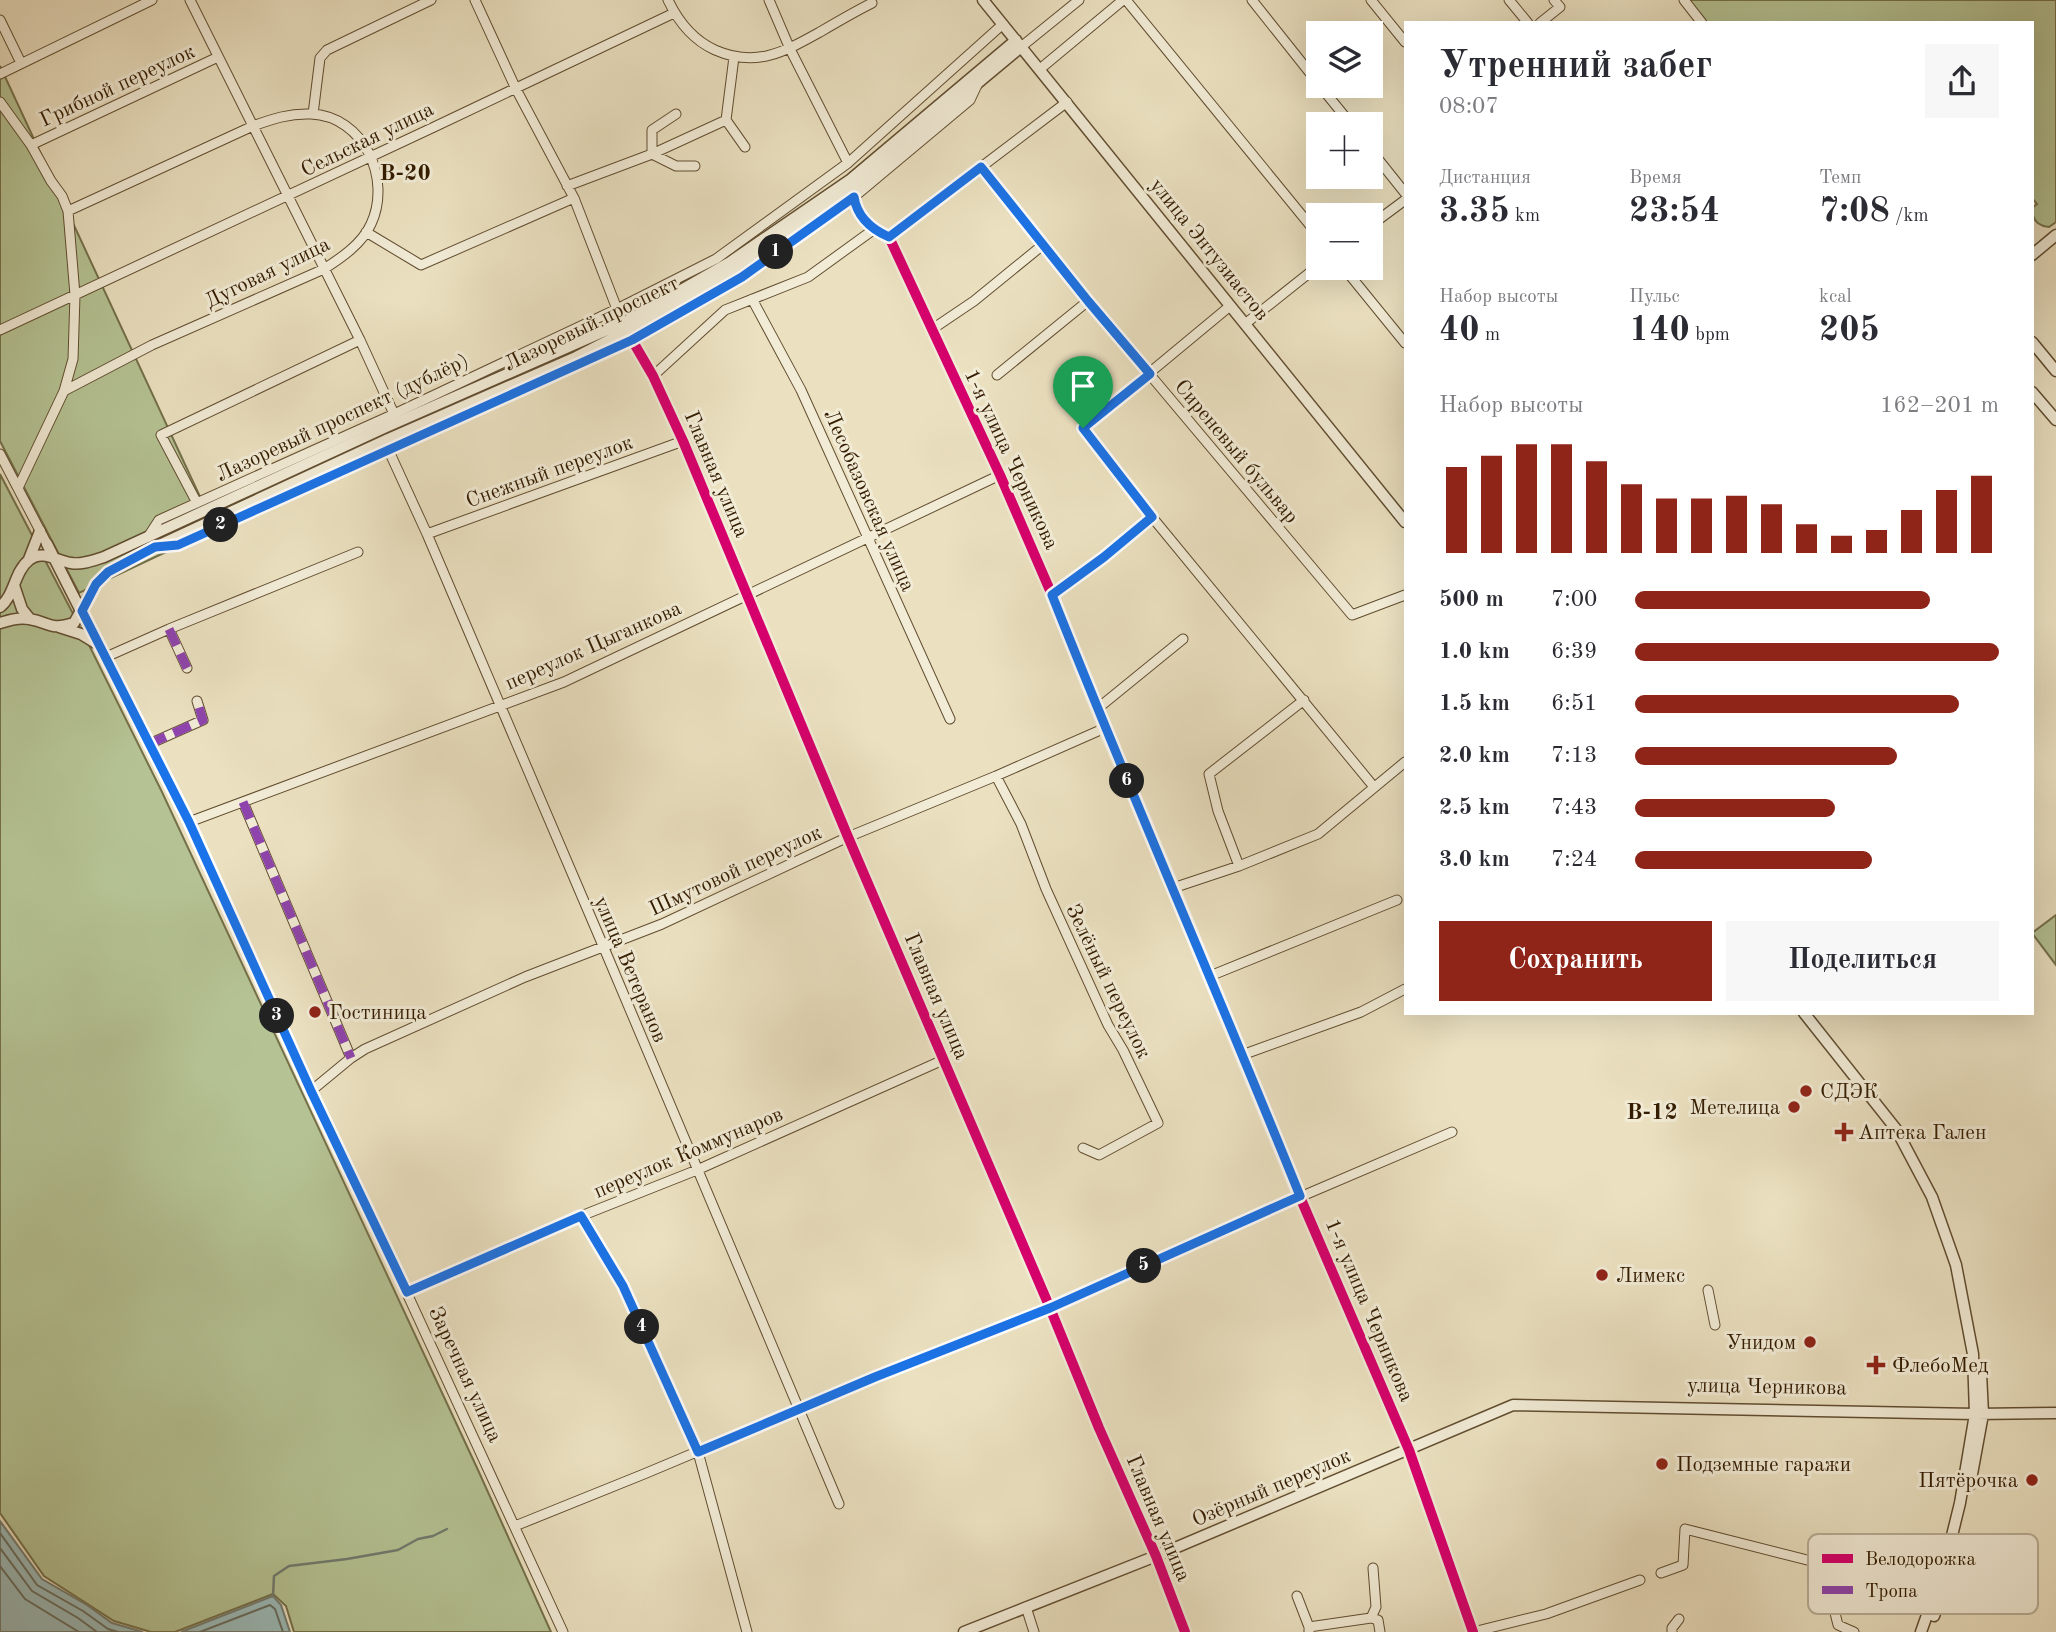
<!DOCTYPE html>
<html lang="ru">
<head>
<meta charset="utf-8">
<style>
  :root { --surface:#fff; --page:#f7f7f7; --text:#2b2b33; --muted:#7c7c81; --accent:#8f2418 }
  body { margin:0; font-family:"Old Standard TT",serif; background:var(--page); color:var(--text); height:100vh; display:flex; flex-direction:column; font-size:26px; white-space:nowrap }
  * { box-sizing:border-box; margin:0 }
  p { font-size:23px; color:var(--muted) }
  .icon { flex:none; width:38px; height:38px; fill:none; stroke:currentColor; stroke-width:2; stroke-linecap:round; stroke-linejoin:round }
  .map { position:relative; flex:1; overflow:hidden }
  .panel { position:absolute; left:1404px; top:21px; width:630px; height:994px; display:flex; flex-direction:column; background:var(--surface); border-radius:0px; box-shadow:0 7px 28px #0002 }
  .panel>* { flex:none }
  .controls { position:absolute; left:1306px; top:21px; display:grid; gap:14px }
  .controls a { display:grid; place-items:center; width:77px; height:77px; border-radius:0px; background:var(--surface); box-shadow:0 7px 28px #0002; font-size:35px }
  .pin { position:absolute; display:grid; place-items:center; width:60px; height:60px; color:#fff; margin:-72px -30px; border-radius:50% 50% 50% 0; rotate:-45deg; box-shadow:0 0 7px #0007 }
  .pin .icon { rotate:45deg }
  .km { position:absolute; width:35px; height:35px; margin:-18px; border-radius:50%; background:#222; color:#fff; font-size:19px; line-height:35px; text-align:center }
  .round { display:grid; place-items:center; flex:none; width:74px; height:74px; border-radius:0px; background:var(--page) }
  .summary { display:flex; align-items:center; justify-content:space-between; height:119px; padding:0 35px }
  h1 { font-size:38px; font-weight:600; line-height:52px }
  .figures { display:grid; grid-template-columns:repeat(3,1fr); gap:10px; height:119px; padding:7px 35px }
  .figures div { display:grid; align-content:center }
  .figures b { font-size:35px; font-weight:600 }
  .figures small { font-size:19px; font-weight:400 }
  .figures p { font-size:19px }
  .chart { height:196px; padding:14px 35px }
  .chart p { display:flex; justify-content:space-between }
  .chart svg { width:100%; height:126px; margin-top:7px; stroke:var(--accent); stroke-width:6 }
  .primary-button { display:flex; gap:14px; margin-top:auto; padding:14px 35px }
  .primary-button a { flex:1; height:80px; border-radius:0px; background:var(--accent); color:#fff; font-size:28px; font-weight:600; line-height:80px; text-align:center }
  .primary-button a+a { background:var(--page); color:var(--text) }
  ul { padding:0 35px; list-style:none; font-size:23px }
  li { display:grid; grid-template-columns:112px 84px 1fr; align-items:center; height:52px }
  li i { height:18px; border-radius:9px; background:var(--accent) }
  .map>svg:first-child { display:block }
  .green { fill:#b5c394; stroke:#74704a; stroke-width:2 }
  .water { fill:#9bbcbb; stroke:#717c70; stroke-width:2 }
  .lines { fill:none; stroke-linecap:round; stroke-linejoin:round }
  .shore { stroke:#676c5e; stroke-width:2 }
  .stream { stroke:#717c70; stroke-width:2.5 }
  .minor-casing { stroke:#614d30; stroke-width:11 }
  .tertiary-casing { stroke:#614d30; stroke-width:13 }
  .minor { stroke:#f2ecd7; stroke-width:9 }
  .tertiary { stroke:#f2ecd7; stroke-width:10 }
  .quiet { stroke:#8e44ad; stroke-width:9; stroke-dasharray:18 9; stroke-linecap:butt }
  .cycleway-casing { stroke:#f2ecd7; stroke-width:15 }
  .cycleway { stroke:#d6006c; stroke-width:10 }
  .route-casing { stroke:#fff; stroke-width:14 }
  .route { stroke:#1a73e8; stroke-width:9 }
  .poi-dot { fill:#8f2418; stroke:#f2ecd7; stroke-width:2.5 }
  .labels { text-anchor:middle; stroke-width:6; stroke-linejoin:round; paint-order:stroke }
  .street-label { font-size:21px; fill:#331c00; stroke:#f2ecd7 }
  .poi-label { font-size:21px; fill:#331c00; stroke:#f2ecd7; text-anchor:start }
  .neighbourhood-label { font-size:23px; font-weight:bold; fill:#331c00; stroke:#f2ecd7 }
  .key { fill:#f2ecd7; stroke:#b9ae96; stroke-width:2 }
  .key-label { font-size:19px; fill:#331c00 }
</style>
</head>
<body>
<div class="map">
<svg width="2056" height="1632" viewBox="0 0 2056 1632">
  <rect width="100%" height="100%" fill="#ebe1c1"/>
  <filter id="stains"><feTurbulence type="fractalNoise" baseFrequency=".00286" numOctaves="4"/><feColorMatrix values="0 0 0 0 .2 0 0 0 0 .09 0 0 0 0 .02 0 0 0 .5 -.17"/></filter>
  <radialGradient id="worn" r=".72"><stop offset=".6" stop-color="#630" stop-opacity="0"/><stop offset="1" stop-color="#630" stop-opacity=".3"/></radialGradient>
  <!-- green -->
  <path class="green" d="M 1689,0 L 2056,0 L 2056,222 L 2049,227 C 2037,226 2032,219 2032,208 L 2037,204 L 2032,198 L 2032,23 L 1707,23 Z
    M 0,66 L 215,529 L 79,593 L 0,441 Z
    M 0,474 L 81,629 L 162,792 L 478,1470 L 551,1632 L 294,1632 L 286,1606 L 273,1594 L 175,1632 L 151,1632 L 114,1621 L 44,1576 L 0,1513 Z
    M 2056,915 L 2056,965 L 2032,933 Z"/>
  <!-- water -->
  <path class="water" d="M 0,1521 L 42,1579 L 87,1605 L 112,1623 L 143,1632 L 0,1632 Z
    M 273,1596 L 281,1605 L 290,1632 L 181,1632 Z"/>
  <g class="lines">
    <!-- shore -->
    <path class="shore" d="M 0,1533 L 37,1585 L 83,1611 L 108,1629 L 118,1632
      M 0,1548 L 32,1591 L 78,1618 L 97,1632
      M 0,1566 L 25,1599 L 79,1632
      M 200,1632 L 270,1605 L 275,1609 L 283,1632"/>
    <!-- stream -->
    <path class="stream" d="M 273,1596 L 274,1576 L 289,1566 L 347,1559 L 398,1550 L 418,1539 L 433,1536 L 447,1529"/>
    <defs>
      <path id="minor" d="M 190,0 L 360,340 L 394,414
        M 475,0 L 516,89 L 574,198 L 617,309
        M 668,0 C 678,21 693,40 715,50 C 756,68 784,52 820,32 C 837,22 854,12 872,3
        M 769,0 L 790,49 L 848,163
        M 1126,0 L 1318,235
        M 1252,0 L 1318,83
        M 1371,0 L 1405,42
        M 1509,0 L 1528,23
        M 1684,0 L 1702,23
        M 0,20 L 21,63
        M 1540,23 L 1560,7 L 1554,0
        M 1021,47 L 1079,0
        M 1040,69 L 1123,0
        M 0,74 L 152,0
        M 1320,86 L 1351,124
        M 0,102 L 31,145 L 51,181 L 62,196 L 68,211 L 75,295 L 73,359 L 64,391 L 18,488
        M 313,114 L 320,58 L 327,50 L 431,0
        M 676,114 L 652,130 L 652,154 L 676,166 L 695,166
        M 726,120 L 745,147
        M 31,145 L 218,57
        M 1370,149 L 1405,193
        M 981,167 L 1088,301 L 1352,615 L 1405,595
        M 567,186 L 652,154 L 726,120 L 734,57
        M 854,197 C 857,217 872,229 889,237
        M 1370,226 L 1405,200
        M 366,232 L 421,265 L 574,198
        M 889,237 L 1000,475 L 1052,595 L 1105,728 L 1173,888 L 1300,1197 L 1409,1450 L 1473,1632
        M 889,237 L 1067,102
        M 1344,268 L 1405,343
        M 752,299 L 801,390 L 950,719
        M 1230,306 L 1083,428 L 1152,517 L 1374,787
        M 1245,324 L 1318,266
        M 0,330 C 225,226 450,120 674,13
        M 931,330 L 974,301 L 1044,244
        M 632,340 L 653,376 L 683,441 L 848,837 L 1050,1308 L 1099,1428 L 1156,1556 L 1185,1632
        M 997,375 L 1088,301
        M 653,376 L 725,310 L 808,277 L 873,230
        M 64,391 L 152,345 L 324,269 C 341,258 362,244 371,224 C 392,179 364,116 311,114 C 290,113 272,119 253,126 L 68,211
        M 388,449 L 427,534 L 604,948 L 839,1504
        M 0,454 L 47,544
        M 197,503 L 161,435 L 360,340
        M 427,534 L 683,441
        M 148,537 L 159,520 L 394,414 L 617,309 L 716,259 L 848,163 L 1003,24
        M 162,546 L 179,545 L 632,340 L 742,277 L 854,197 L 970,100 L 978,83
        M 1052,595 L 1104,557 L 1152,517
        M 87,623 L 189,822 L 311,1091 L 358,1187 L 563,1632
        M 169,629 L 187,668
        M 106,657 L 169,629 L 358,552
        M 1097,709 L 1183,639
        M 149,744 L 203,720 L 197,701
        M 996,776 L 1021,824 L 1046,889 L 1108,1025 L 1123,1050 L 1158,1123 L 1099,1155 L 1083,1148
        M 243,802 L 351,1058
        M 189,822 L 564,682 L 1000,475
        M 1239,866 L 1218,811 L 1209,774 L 1304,700
        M 1173,888 L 1239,866 L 1318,834 L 1405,762
        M 1210,976 L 1397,900
        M 1242,1055 L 1361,1012 L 1405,989
        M 311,1091 L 351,1058 L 365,1049 L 525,977 L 662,924 L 848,837 L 996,776 L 1105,728
        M 581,1216 L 623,1286 L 698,1452 L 747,1632
        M 1708,1290 L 1715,1325
        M 407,1291 L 581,1216 L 697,1170 L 943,1060
        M 515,1526 L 644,1474 L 875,1377 L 1050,1308 L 1300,1197 L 1452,1132
        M 1661,1573 L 1683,1565 L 1685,1529 L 1831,1566 L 1842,1578 L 1835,1613 L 1838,1625 L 1854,1632
        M 1297,1596 L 1309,1627
        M 1026,1607 L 1034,1632
        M 1371,1618 L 1376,1607 L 1373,1568
        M 1309,1632 L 1309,1627 L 1371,1618 L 1378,1620 L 1380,1632
        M 1473,1632 L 1546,1614 L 1640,1580
        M 1672,1632 L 1672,1628 L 1679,1619"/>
      <path id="tertiary" d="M 983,0 L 1405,522
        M 2032,255 L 2056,235
        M 2032,342 L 2056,371
        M 2032,392 L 2056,420
        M 47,544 L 87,623
        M 29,559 L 40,531
        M 14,585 L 22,609 L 30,619
        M 0,607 C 15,595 14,572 29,560 C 42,549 57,561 71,563 C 82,565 94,560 104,557 L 384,428 L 623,323 L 730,262 L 851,179 L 1016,40
        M 0,623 C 9,620 19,617 29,619 C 50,622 48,631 74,623 L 96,584 L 108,572 L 155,547 L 388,439 L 576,357 L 627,331 L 735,270 L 853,187 L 1021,47
        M 59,627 L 81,634 L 99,645
        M 1804,1013 L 1896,1129 L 1932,1197 L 1956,1265 L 1973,1354 L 1975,1414 L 1960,1503 L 1945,1564 L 1921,1632
        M 1970,1485 L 1983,1414 L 1981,1373
        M 1934,1616 L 1952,1566 L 1956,1548
        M 964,1632 L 1156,1556 L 1513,1405 L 1975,1414 L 2056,1413"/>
    </defs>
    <!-- minor casing -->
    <use href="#minor" class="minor-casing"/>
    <!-- tertiary casing -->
    <use href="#tertiary" class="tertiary-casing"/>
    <!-- minor -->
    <use href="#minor" class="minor"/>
    <!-- tertiary -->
    <use href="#tertiary" class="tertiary"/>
    <!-- quiet -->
    <path class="quiet" d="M 169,629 L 187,668
      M 149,744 L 203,720 L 197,701
      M 243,802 L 351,1058"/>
    <defs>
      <path id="cycleway" d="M 889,237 L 1000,475 L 1052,595 L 1105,728 L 1173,888 L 1300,1197 L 1409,1450 L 1473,1632
        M 632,340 L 653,376 L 683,441 L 848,837 L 1050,1308 L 1099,1428 L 1156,1556 L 1185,1632"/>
    </defs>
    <!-- cycleway casing -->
    <use href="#cycleway" class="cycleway-casing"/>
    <!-- cycleway -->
    <use href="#cycleway" class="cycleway"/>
  </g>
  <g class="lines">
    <defs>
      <path id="route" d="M 981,167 L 1088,301 L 1150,374 L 1083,428 L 1152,517 L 1104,557 L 1052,595 C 1132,797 1219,995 1300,1196 L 1050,1308 L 875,1377 L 698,1452 L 623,1286 L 581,1216 L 407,1292 L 311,1091 L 189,822 L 82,611 L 96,584 L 108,572 L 155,547 L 178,545 L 632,340 L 742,277 L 854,197 C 857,217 871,229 889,237 Z"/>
    </defs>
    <!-- route casing -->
    <use href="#route" class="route-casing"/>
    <!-- route -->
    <use href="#route" class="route"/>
  </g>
  <!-- markers -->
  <g class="poi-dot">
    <circle cx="315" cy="1012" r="7"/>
    <circle cx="1806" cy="1091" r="7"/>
    <circle cx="1794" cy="1107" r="7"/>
    <path d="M1840.5 1121.5h7v7h7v7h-7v7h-7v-7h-7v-7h7z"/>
    <circle cx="1602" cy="1275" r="7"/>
    <circle cx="1810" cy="1342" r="7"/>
    <path d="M1872.5 1354.5h7v7h7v7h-7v7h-7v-7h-7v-7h7z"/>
    <circle cx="1662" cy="1464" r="7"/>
    <circle cx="2032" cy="1480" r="7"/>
  </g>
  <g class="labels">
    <!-- street labels -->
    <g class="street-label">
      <text transform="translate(117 85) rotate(-25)" y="7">Грибной переулок</text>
      <text transform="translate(367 139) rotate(-26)" y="7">Сельская улица</text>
      <text transform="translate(1210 249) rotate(51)" y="7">улица Энтузиастов</text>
      <text transform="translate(267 272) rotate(-26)" y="7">Дуговая улица</text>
      <text transform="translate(591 323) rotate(-26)" y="7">Лазоревый проспект</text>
      <text transform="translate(342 417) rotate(-25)" y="7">Лазоревый проспект (дублёр)</text>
      <text transform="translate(1237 451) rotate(50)" y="7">Сиреневый бульвар</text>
      <text transform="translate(1012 459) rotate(65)" y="7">1-я улица Черникова</text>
      <text transform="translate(549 471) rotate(-20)" y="7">Снежный переулок</text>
      <text transform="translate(717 474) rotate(67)" y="7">Главная улица</text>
      <text transform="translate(870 500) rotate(66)" y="7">Лесобазовская улица</text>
      <text transform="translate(593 645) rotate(-24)" y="7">переулок Цыганкова</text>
      <text transform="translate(735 870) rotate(-25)" y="7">Шмутовой переулок</text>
      <text transform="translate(631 969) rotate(67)" y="7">улица Ветеранов</text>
      <text transform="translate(1109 981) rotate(64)" y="7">Зелёный переулок</text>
      <text transform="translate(937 996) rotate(67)" y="7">Главная улица</text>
      <text transform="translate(688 1152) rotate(-23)" y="7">переулок Коммунаров</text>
      <text transform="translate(1370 1310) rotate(67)" y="7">1-я улица Черникова</text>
      <text transform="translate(466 1374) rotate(65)" y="7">Заречная улица</text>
      <text transform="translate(1767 1386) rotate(1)" y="7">улица Черникова</text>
      <text transform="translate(1271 1487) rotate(-23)" y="7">Озёрный переулок</text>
      <text transform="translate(1159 1518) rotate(67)" y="7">Главная улица</text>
    </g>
    <!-- poi labels -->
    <g class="poi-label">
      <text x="329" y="1019">Гостиница</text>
      <text x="1820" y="1098">СДЭК</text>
      <text x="1780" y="1114" text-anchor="end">Метелица</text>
      <text x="1858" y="1139">Аптека Гален</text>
      <text x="1616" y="1282">Лимекс</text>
      <text x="1796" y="1349" text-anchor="end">Унидом</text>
      <text x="1892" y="1372">ФлебоМед</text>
      <text x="1676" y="1471">Подземные гаражи</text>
      <text x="2018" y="1487" text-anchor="end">Пятёрочка</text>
    </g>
    <!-- neighbourhood labels -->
    <g class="neighbourhood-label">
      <text x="405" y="180">В-20</text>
      <text x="1652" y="1119">В-12</text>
    </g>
  </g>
  <!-- legend -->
  <rect x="1808" y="1534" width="230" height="80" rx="10" class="key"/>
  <rect x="1822" y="1554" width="31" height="9" fill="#d6006c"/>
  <rect x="1822" y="1586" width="31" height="8" fill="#8e44ad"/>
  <g class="key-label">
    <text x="1865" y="1565">Велодорожка</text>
    <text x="1865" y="1597">Тропа</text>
  </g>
  <rect width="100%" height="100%" filter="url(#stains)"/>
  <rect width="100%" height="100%" fill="url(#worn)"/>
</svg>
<div class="controls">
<a><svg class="icon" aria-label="layers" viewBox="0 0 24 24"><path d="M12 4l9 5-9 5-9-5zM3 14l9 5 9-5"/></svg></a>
<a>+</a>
<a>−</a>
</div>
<div class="pin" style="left:1083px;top:428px;background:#1e9e55"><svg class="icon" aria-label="arrive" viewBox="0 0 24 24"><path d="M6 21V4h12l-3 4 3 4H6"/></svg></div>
<b class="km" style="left:776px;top:252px">1</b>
<b class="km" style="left:221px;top:525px">2</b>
<b class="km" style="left:277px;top:1016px">3</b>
<b class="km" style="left:642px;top:1327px">4</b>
<b class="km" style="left:1144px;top:1266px">5</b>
<b class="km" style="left:1127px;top:781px">6</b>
<section class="panel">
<div class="summary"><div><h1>Утренний забег</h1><p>08:07</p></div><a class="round"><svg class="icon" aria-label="share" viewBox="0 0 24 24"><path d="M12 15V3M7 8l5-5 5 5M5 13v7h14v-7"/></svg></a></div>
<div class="figures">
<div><p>Дистанция</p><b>3.35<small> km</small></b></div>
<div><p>Время</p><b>23:54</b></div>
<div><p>Темп</p><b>7:08<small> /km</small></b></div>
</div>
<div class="figures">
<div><p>Набор высоты</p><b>40<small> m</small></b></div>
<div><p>Пульс</p><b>140<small> bpm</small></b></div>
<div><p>kcal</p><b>205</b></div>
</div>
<div class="chart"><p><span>Набор высоты</span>162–201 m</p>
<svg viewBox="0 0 160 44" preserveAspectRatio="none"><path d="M5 44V14M15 44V10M25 44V6M35 44V6M45 44V12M55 44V20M65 44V25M75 44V25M85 44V24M95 44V27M105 44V34M115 44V38M125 44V36M135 44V29M145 44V22M155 44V17"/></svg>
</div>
<ul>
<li><b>500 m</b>7:00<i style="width:81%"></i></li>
<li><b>1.0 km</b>6:39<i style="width:100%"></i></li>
<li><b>1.5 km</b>6:51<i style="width:89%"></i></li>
<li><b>2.0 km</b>7:13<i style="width:72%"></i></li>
<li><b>2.5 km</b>7:43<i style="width:55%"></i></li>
<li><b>3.0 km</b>7:24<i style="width:65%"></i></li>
</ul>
<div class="primary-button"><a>Сохранить</a><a>Поделиться</a></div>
</section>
</div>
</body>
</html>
